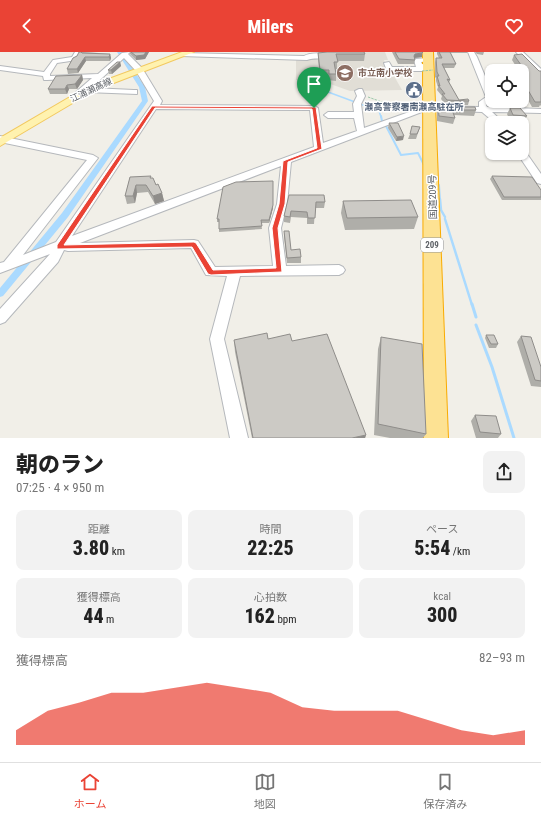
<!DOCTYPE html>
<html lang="ja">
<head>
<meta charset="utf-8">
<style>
  :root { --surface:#fff; --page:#f2f2f2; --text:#222; --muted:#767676; --line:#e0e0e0; --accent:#ea4335 }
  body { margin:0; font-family:"Roboto Condensed","Noto Sans JP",sans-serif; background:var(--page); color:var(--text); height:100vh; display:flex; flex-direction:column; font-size:15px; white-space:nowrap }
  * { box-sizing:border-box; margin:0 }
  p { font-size:13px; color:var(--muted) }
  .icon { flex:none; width:22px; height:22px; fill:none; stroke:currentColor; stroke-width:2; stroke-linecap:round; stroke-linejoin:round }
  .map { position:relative; height:386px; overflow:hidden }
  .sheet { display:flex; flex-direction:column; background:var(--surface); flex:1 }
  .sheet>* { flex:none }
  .controls { position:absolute; left:485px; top:12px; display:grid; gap:8px }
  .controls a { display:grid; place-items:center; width:44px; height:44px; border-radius:8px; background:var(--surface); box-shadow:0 1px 3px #0004; font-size:20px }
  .pin { position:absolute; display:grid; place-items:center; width:34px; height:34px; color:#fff; margin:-41px -17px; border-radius:50% 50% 50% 0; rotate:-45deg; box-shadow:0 0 4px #0007 }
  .pin .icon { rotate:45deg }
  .round { display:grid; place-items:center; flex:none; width:42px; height:42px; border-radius:8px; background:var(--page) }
  .headline { display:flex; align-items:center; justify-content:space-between; height:68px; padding:0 16px }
  h1 { font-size:22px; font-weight:800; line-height:30px }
  .figures { display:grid; grid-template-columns:repeat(3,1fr); gap:6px; height:68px; padding:4px 16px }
  .figures div { display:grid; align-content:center; border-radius:8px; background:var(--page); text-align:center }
  .figures b { font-size:20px; font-weight:800 }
  .figures small { font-size:11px; font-weight:400 }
  .figures p { font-size:11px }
  .chart { height:112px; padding:8px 16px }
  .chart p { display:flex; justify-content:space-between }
  .chart svg { width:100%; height:72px; margin-top:4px; fill:var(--accent); opacity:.7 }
  header { display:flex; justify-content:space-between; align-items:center; height:52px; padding:0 16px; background:var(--accent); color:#fff; font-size:18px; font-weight:800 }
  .menu { display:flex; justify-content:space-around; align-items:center; height:56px; border-top:1px solid var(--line); background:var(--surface); font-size:11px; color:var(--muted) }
  .menu a { display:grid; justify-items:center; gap:2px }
  .menu .selected { color:var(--accent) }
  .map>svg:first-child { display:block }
  .education { fill:#e1ded6 }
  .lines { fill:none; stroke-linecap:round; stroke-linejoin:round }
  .stream-far3 { stroke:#aadaff; stroke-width:1.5 }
  .stream-far2 { stroke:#aadaff; stroke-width:2 }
  .stream-far1 { stroke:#aadaff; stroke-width:2.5 }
  .stream { stroke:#aadaff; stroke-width:3 }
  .canal { fill:#aadaff; fill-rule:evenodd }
  .minor-casing { stroke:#b5b8bc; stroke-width:2 }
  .major-casing { stroke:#f2c960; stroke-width:2 }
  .highway-casing { stroke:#f9ab00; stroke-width:2 }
  .path { stroke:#9cc7a9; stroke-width:1; stroke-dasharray:2.5 1; stroke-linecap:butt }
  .minor { fill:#fff; fill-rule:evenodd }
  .major { fill:#fff2af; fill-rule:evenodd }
  .highway { fill:#fde293; fill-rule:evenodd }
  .path-bridge { stroke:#9cc7a9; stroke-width:1; stroke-dasharray:2.5 1; stroke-linecap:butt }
  .wall { fill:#afaea9 }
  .shaded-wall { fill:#8f8d8a }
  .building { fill:#cccac5; stroke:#8f8d8a }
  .route { fill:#ea4335; stroke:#fff; fill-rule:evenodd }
  .labels { text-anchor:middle; stroke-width:3; stroke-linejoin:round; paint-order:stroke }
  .far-education-label { font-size:9px; font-weight:bold; fill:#785e54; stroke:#fff; text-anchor:start }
  .far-street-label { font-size:9px; fill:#5f6368; stroke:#fff }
  .far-service-label { font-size:9px; font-weight:bold; fill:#4e5e75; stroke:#fff }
  .shield { fill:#fff; stroke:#8f9295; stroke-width:1 }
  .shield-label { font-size:9px; font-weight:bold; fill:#5f6368 }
  .street-label { font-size:10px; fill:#5f6368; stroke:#fff }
</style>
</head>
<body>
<header><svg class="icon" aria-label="back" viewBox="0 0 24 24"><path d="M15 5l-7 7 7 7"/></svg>Milers<svg class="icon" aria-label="heart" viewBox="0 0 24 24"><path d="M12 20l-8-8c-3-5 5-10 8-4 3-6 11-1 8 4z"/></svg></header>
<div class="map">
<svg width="541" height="386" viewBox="0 0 541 386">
  <rect width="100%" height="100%" fill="#f1efe8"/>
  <!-- education -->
  <path class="education" d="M 325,0 L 385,0 L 388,8 L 384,8 L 388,18 L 396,18 L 394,24 L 402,38 L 350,39 L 322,29 L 296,28 L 296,7 L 325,5 Z"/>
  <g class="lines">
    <!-- stream-far3 -->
    <path class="stream-far3" d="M 319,30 L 320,37 L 355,50
      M 360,52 L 379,59 L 381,65"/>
    <!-- stream-far2 -->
    <path class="stream-far2" d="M 381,64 L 382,69
      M 386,74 L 401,103 L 418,101 L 424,113
      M 439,133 L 440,148"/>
    <!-- stream-far1 -->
    <path class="stream-far1" d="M 440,147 L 441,158 L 445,165
      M 445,167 L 472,253"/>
    <!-- stream -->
    <path class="stream" d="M 472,252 L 476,265
      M 476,273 L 492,315 L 514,386"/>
    <!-- canal -->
    <path class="canal" d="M 117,0 L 121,0 L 145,35 L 148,49 L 68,165 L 3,244 L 0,245 L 0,236 L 62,161 L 142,49 L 139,35 Z"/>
    <defs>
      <path id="minor" d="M 75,0 L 81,0 L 77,8 L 57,11 L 50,22 L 50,24 L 98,22 L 122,1 L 130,0 L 128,2 L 142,16 L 162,49 L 160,53 L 314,54 L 318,56 L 323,91 L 357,79 L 354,66 L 328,66 L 324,63 L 328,60 L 354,60 L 353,52 L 357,44 L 355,39 L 359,37 L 362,37 L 365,44 L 361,52 L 364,76 L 426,54 L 479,55 L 479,50 L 486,45 L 468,0 L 474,0 L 477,5 L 492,41 L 492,48 L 486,53 L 487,55 L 541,57 L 541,61 L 492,60 L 504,71 L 495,71 L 482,60 L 427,58 L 291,110 L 287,152 L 281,176 L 286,214 L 339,213 L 343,215 L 345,218 L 343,221 L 339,223 L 240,224 L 224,287 L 248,386 L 230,386 L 210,287 L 227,224 L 206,223 L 191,196 L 68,199 L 64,198 L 58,210 L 5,270 L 0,272 L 0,257 L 50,202 L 0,221 L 0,211 L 4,210 L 87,108 L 0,90 L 0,84 L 93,103 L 98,106 L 23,203 L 56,190 L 154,49 L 136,19 L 124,6 L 91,36 L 134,38 L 137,38 L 137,42 L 86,40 L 79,44 L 75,42 L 76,40 L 92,26 L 47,28 L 44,28 L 43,24 L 0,18 L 0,14 L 44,20 L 53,8 L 72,5 ZM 156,57 L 310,58 L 314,95 L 72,184 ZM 281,114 L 277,152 L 269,176 L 273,214 L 215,215 L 198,189 L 194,188 L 80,191 Z
        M 516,0 L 523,0 L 541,17 L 541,23 L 538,23 Z
        M 183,1 L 304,4 C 309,1 323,0 328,4 C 323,8 313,5 307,8 L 181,4 L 181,2 Z
        M 428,6 L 431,8 L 430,9 L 421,10 L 422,12 L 430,13 L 432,17 L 428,19 L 387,19 L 384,11 L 389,10 L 392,15 L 416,15 L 414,8 L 415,7 Z
        M 522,98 L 525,99 L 541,122 L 541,132 L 537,131 L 517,101 L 522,101 Z"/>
      <path id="major" d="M 182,0 L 194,0 L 93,39 L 0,94 L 0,86 L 87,35 Z"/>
      <path id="highway" d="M 423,0 L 433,0 L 448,386 L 424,386 Z"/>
    </defs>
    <!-- minor casing -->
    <use href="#minor" class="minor-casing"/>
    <!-- major casing -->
    <use href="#major" class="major-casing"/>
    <!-- highway casing -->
    <use href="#highway" class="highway-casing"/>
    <!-- path -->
    <path class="path" d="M 368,45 L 396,55 L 409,55"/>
    <!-- minor -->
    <use href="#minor" class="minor"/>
    <!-- major -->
    <use href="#major" class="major"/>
    <!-- highway -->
    <use href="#highway" class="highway"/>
    <!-- path-bridge -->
    <path class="path-bridge" d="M 422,19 L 433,18"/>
  </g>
  <!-- wall -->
  <path class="wall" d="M 82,0 L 99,0 L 82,1 Z
    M 130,0 L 149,0 L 145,7 L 136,8 L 130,2 Z
    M 318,0 L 364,0 L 365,2 L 364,9 L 337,9 L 337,17 L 336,17 L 336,29 L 328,28 L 328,25 L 320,25 L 318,8 L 318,1 L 324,1 Z
    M 392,0 L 423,0 L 422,5 L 414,6 L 415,8 L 414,12 L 398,12 Z
    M 437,0 L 467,0 L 467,1 L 450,1 L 456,12 L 454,16 L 444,16 L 450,28 L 449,31 L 459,48 L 469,49 L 468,53 L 446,53 L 441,47 L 442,44 L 437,38 L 438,35 L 436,29 L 436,26 L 435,25 L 435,10 L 436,6 L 439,6 L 437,2 Z
    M 475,0 L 484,0 L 483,3 L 477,2 Z
    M 82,1 L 110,2 L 111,6 L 110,9 L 86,9 L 78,21 L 68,22 L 67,17 L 77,4 Z
    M 514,3 L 539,19 L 541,19 L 541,54 L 540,53 L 539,55 L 532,55 L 522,37 L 522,19 L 519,19 L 512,8 Z
    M 120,10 L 121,14 L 112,22 L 109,22 L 108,18 Z
    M 82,23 L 83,28 L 77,37 L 69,37 L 67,42 L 50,42 L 48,37 Z
    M 502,49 L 513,49 L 511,54 L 504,54 Z
    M 438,54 L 452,58 L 453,55 L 476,58 L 474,64 L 454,63 L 455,66 L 453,72 L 437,69 L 437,60 Z
    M 510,56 L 527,64 L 524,70 L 510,69 L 507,62 Z
    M 389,71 L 403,88 L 396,89 L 388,76 Z
    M 420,75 L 416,87 L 408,87 L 410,82 Z
    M 492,124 L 541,138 L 541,148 L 502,148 L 490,127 Z
    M 130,125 L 151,126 L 162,141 L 164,149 L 155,152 L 148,140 L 137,141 L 135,151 L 127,152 L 125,144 Z
    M 289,143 L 325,150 L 324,156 L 315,156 L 314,172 L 307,172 L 307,166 L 291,165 L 290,171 L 284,170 L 284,164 Z
    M 343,149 L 418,165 L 414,177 L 345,178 L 341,161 Z
    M 273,156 L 269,171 L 261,171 L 262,177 L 219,180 L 219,170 L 217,170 L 217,167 Z
    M 284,179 L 291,198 L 301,205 L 301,211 L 287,211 L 284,184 Z
    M 486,283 L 498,292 L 496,296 L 489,296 L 485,286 Z
    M 521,284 L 541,315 L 541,335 L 531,334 L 517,290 Z
    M 381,285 L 426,382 L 423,386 L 390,386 L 374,383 L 378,297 Z
    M 268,287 L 292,289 L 366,383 L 365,386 L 252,386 L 235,300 L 234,288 Z
    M 475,363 L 501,382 L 498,386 L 476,386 L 471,369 Z"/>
  <!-- shaded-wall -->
  <path class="shaded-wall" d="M 146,0 L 149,0 L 145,7 L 136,8 L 136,4 Z
    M 422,1 L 422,5 L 414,6 L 413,8 L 414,4 L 415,2 Z
    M 110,2 L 111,6 L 110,9 L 109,5 Z
    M 85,5 L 86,9 L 78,21 L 77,17 Z
    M 120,10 L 121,14 L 112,22 L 111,18 Z
    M 82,23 L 83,28 L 77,37 L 75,32 Z
    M 67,33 L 69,37 L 67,42 L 65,37 Z
    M 404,84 L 403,88 L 396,89 L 397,85 Z
    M 136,133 L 137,141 L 135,151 L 133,144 Z
    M 162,141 L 164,149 L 155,152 L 153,144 Z
    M 273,153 L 273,156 L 269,171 L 269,168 Z
    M 366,383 L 365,386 L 352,386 Z"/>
  <!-- building -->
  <path class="building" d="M 79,0 L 81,0 L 82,1 L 110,2 L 109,5 L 85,5 L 77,17 L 67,17 L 73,6 L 77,4 Z
    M 131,0 L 146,0 L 144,3 L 136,4 Z
    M 327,0 L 364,0 L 365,2 L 336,2 L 338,10 L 334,10 L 336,22 L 329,22 L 329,18 L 320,18 L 318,1 Z
    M 395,0 L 423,0 L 422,1 L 415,2 L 414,4 L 415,8 L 399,7 Z
    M 439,0 L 450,0 L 456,12 L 442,12 L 450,28 L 447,27 L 459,48 L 468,47 L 469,49 L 447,48 L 442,42 L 445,42 L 438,33 L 440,34 L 437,24 L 439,24 L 437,20 L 436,6 L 442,6 Z
    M 522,2 L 539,19 L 541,19 L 541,50 L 535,50 L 522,28 L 522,20 L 526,20 L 514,3 Z
    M 117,10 L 120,10 L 111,18 L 108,18 Z
    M 82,23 L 75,32 L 67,33 L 65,37 L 48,37 L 56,24 Z
    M 438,54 L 451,55 L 455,66 L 439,64 Z
    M 453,55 L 475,55 L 476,58 L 455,58 Z
    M 510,56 L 520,56 L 527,64 L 513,63 Z
    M 389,71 L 398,71 L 404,84 L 397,85 Z
    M 412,74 L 420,75 L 417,82 L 410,82 Z
    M 151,124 L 150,126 L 153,126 L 156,133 L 158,132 L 162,141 L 153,144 L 146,133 L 136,133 L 133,144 L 125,144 L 130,125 Z
    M 492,124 L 532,125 L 541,138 L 541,145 L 504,145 Z
    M 273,129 L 273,153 L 269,168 L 261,168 L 262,174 L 219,177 L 219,167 L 217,167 L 223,135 L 236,130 Z
    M 289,143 L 324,143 L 325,150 L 316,150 L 315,166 L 308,166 L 307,160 L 291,159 L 290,165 L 284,164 Z
    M 411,148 L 418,165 L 347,166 L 343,149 Z
    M 284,179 L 289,179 L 291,198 L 300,197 L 301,205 L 287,206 Z
    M 267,281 L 268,287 L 290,282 L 292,289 L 327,282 L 366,383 L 352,386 L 253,386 L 234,288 Z
    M 486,283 L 494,283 L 498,292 L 491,292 Z
    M 521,284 L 531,285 L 541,315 L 541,329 L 535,328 Z
    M 381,285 L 422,292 L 426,382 L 378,372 Z
    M 475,363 L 496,364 L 501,382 L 480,380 Z"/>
  <!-- route -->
  <path class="route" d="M 152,54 L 316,55 L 322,97 L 288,110 L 285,152 L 278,176 L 282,220 L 211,223 L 208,222 L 192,195 L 57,197 L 57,193 ZM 155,56 L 312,57 L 317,96 L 283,109 L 279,152 L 272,176 L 276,216 L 213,218 L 196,191 L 194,190 L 64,193 Z"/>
  <!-- icons -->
  <defs>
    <symbol id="school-disc" viewBox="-11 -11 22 22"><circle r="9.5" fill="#8d6e63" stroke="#fff"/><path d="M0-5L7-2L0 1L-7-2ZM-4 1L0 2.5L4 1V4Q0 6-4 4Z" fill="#fff"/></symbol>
    <symbol id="civic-disc" viewBox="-11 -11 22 22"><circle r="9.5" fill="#5c6f8a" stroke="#fff"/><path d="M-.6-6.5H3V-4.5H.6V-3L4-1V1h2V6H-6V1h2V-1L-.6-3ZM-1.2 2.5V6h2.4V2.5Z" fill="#fff"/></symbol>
  </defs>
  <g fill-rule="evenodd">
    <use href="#school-disc" x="335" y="11" width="20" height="20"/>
    <use href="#civic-disc" x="404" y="28" width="20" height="20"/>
  </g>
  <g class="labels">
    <!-- far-education labels -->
    <g class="far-education-label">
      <text x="358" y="24">市立南小学校</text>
    </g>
    <!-- far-street labels -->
    <g class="far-street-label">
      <text transform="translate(91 38) rotate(-25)" y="3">江浦瀬高線</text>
    </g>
    <!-- far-service labels -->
    <g class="far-service-label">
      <text x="414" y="58">瀬高警察署南瀬高駐在所</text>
    </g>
    <!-- shield labels -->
    <rect class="shield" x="421" y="186" width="22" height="14" rx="3"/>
    <g class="shield-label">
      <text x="432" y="196">209</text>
    </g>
    <!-- street labels -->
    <g class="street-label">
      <text transform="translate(432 145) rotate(-91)" y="4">国道209号</text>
    </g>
  </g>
</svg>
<div class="controls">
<a><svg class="icon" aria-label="locate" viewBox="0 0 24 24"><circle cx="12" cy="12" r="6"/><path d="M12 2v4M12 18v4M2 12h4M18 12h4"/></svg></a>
<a><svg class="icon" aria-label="layers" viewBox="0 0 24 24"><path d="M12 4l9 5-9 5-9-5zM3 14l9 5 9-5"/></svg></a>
</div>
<div class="pin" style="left:314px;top:56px;background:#1e9e55"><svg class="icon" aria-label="arrive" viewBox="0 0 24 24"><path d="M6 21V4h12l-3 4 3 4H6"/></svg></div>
</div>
<section class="sheet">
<div class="headline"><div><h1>朝のラン</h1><p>07:25 · 4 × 950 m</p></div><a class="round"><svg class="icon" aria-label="share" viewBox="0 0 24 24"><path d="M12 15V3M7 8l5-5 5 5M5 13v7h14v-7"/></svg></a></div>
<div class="figures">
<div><p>距離</p><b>3.80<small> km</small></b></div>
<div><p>時間</p><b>22:25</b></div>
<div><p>ペース</p><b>5:54<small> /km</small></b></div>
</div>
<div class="figures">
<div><p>獲得標高</p><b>44<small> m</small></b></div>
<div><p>心拍数</p><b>162<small> bpm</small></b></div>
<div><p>kcal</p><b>300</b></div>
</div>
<div class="chart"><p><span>獲得標高</span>82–93 m</p>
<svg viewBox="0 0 160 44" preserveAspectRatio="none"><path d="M0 44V35L10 23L20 18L30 12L40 12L50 9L60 6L70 9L80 12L90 21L100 23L110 23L120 23L130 29L140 35L150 38L160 35V44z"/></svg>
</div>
</section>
<nav class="menu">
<a class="selected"><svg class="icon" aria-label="home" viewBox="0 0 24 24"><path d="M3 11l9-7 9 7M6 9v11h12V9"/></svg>ホーム</a>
<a><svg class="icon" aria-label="map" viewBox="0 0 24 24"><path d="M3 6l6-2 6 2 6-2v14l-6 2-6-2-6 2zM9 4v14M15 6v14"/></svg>地図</a>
<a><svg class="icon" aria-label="saved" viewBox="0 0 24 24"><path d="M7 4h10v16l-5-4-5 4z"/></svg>保存済み</a>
</nav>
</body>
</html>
